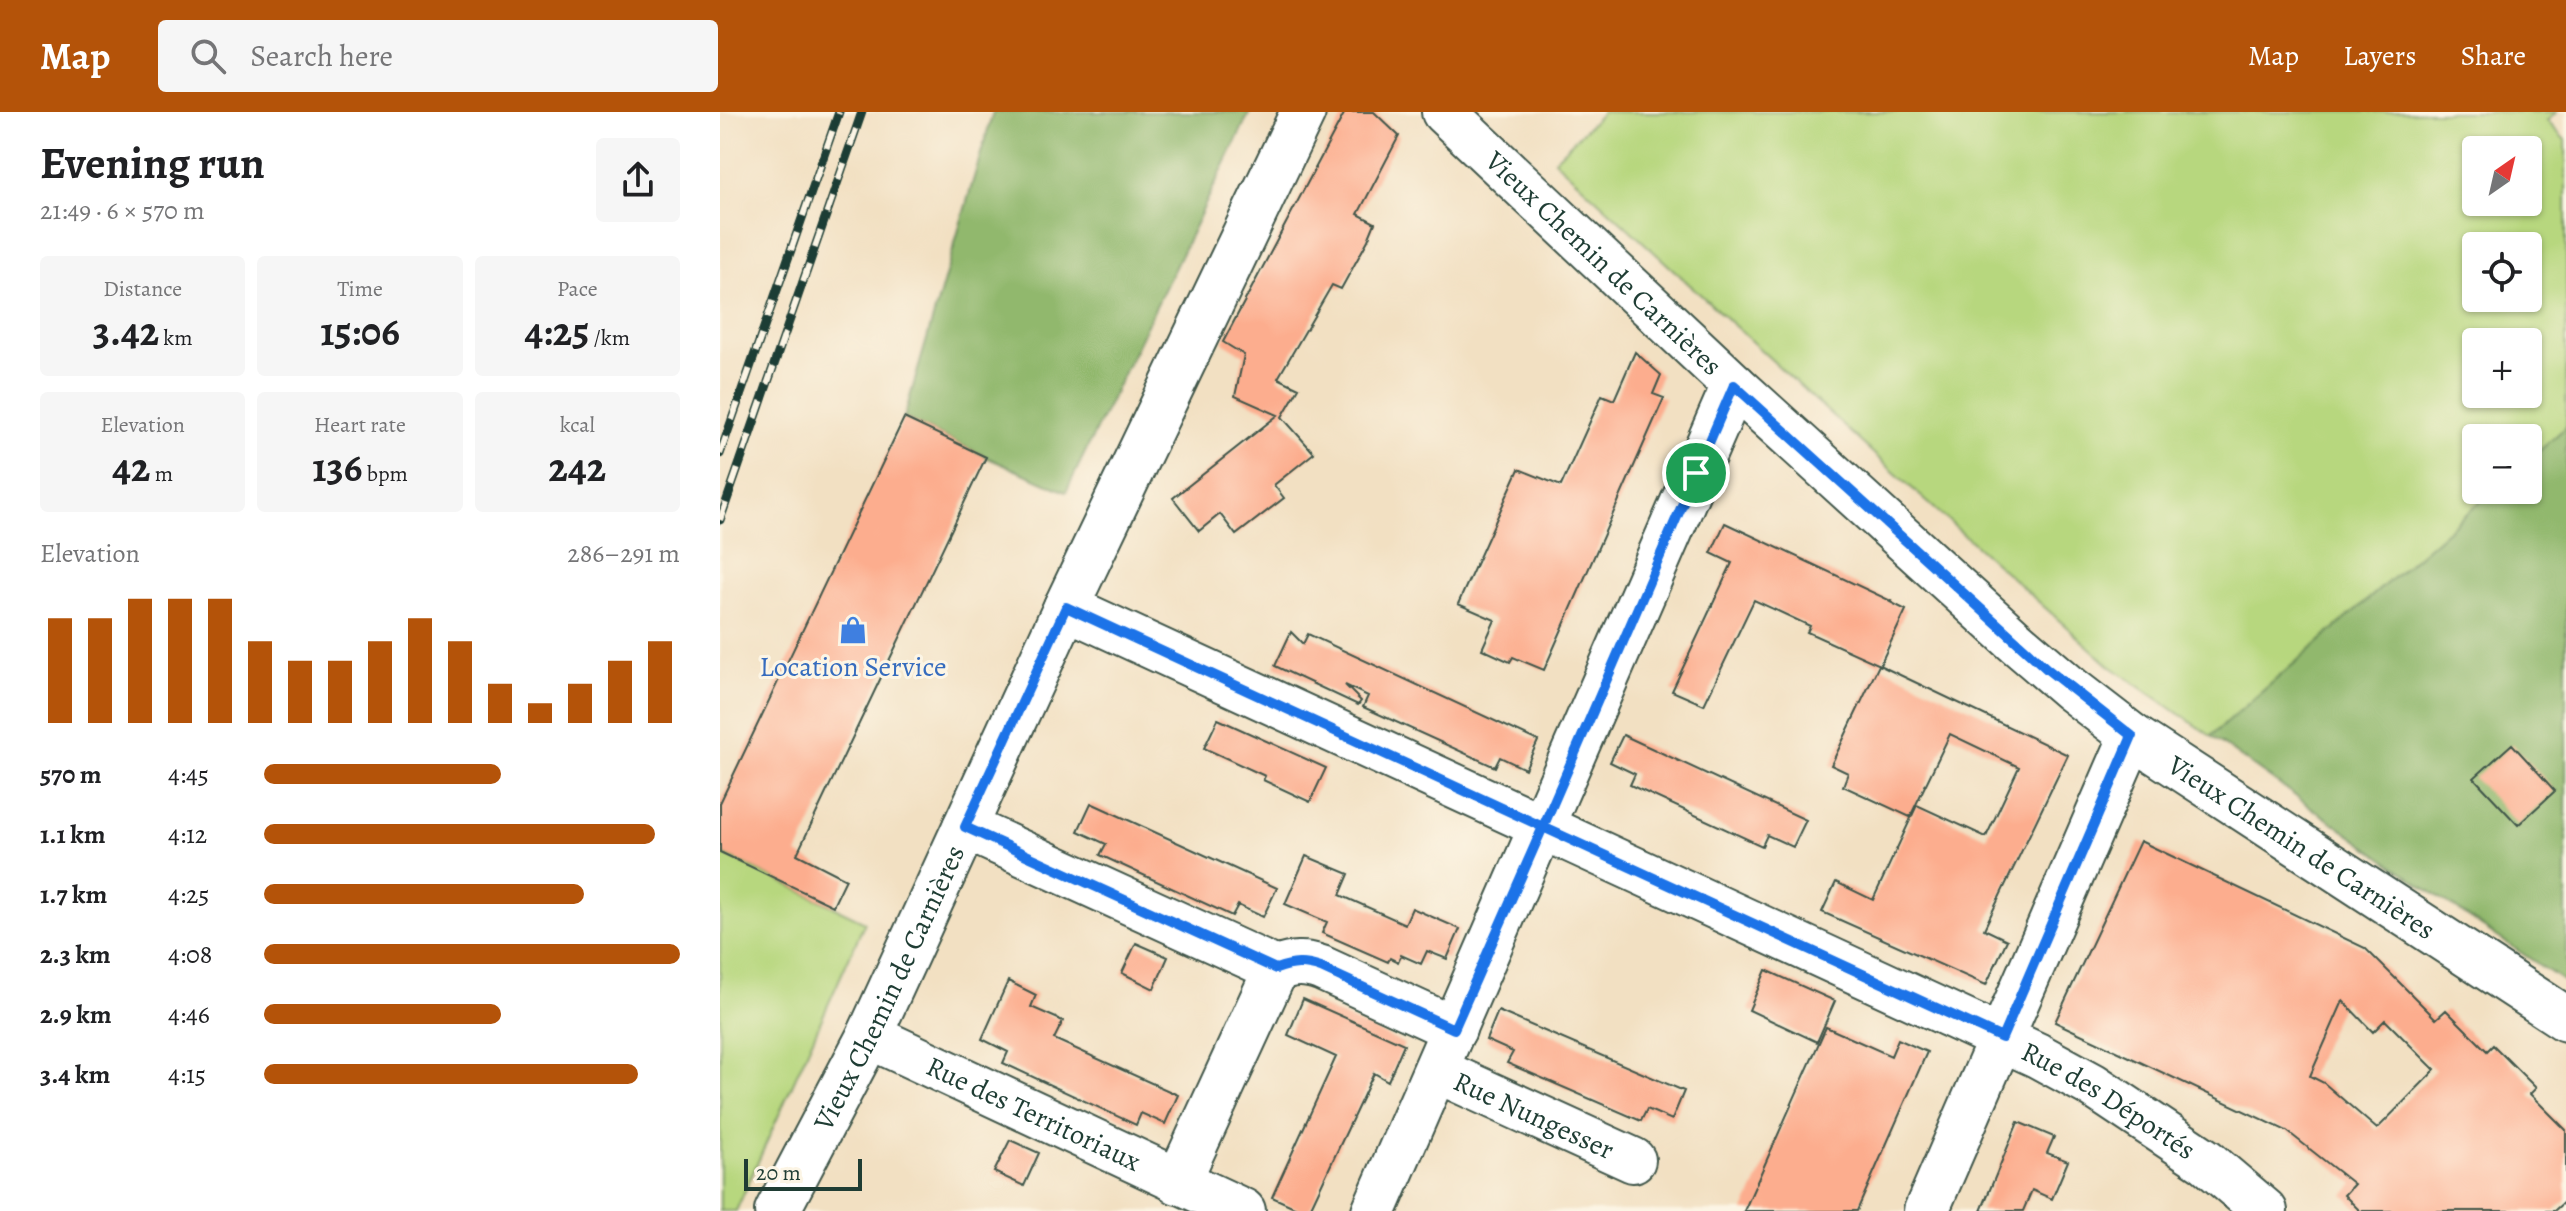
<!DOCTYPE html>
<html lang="en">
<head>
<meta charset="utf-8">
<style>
  :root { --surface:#fff; --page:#f6f6f6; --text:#202124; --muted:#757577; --accent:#b45309 }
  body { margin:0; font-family:Alegreya,serif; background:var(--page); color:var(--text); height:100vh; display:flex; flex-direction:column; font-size:30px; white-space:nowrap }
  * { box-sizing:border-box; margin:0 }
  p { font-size:26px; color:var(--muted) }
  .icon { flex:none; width:44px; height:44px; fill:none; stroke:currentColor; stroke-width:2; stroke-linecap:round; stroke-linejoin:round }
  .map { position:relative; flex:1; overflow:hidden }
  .details { display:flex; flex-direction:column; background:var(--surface); width:720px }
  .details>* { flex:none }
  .needle { width:52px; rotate:34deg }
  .controls { position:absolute; left:1742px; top:24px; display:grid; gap:16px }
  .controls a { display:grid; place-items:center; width:80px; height:80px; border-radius:8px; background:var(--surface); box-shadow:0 2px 6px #0004; font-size:40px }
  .scale { position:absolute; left:24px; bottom:20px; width:118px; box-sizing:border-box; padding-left:8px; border:4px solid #1f3d34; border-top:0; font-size:22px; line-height:28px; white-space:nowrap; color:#1f3d34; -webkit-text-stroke:6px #fcf5e5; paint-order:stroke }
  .pin { position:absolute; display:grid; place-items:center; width:68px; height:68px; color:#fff; margin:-34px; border:4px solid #fff; border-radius:50%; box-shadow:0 2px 8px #0007 }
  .round { display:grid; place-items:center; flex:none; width:84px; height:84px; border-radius:8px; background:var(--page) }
  .overview { display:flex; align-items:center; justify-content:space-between; height:136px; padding:0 40px }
  h1 { font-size:44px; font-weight:700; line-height:60px }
  .figures { display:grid; grid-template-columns:repeat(3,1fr); gap:12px; height:136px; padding:8px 40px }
  .figures div { display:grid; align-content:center; border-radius:8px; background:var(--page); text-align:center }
  .figures b { font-size:40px; font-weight:700 }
  .figures small { font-size:22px; font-weight:400 }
  .figures p { font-size:22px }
  .chart { height:224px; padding:16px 40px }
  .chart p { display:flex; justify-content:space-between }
  .chart svg { width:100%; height:144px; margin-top:8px; stroke:var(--accent); stroke-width:6 }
  ul { padding:0 40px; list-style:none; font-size:26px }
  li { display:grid; grid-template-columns:128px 96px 1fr; align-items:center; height:60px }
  li i { height:20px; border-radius:10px; background:var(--accent) }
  header { display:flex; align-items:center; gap:48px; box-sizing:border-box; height:112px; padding:0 40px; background:var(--accent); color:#fff }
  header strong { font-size:38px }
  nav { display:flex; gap:44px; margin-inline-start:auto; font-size:28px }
  .search { width:560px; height:72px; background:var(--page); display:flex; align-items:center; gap:20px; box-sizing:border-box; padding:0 28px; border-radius:8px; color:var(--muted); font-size:30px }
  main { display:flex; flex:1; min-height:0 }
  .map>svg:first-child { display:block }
  .green { fill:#b7d77e; stroke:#6b8a59; stroke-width:2; fill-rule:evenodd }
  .forest { fill:#91b86d; stroke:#587a50; stroke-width:2 }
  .building { fill:#fcad8e; fill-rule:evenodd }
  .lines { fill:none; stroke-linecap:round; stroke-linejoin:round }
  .minor-casing { stroke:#3f5549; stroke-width:48 }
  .minor { stroke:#fff; stroke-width:44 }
  .rail-casing { stroke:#1f3d34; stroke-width:9 }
  .rail { stroke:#fcf5e5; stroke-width:6; stroke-dasharray:18; stroke-linecap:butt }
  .route-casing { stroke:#fff; stroke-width:16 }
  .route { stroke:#1a73e8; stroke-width:10 }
  .labels { text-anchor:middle; stroke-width:6; stroke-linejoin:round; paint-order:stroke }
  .street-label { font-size:28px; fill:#1f3d34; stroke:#fcf5e5 }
  .shop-label { font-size:28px; fill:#366cbe; stroke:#fcf5e5 }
</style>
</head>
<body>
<header>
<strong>Map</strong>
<div class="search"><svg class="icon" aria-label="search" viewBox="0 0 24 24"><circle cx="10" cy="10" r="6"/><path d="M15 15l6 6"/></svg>Search here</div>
<nav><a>Map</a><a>Layers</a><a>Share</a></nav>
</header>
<main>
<section class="details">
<div class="overview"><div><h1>Evening run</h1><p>21:49 · 6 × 570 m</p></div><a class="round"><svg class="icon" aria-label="share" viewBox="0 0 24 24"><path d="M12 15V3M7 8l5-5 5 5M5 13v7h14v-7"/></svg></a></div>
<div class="figures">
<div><p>Distance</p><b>3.42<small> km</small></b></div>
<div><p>Time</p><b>15:06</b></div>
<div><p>Pace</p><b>4:25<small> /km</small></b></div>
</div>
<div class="figures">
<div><p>Elevation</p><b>42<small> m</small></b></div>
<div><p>Heart rate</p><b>136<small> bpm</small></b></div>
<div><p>kcal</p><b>242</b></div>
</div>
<div class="chart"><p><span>Elevation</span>286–291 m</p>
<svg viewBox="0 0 160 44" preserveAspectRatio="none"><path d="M5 44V12M15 44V12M25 44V6M35 44V6M45 44V6M55 44V19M65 44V25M75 44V25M85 44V19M95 44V12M105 44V19M115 44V32M125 44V38M135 44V32M145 44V25M155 44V19"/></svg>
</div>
<ul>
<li><b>570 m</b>4:45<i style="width:57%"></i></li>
<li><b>1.1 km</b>4:12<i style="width:94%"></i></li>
<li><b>1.7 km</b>4:25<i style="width:77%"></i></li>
<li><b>2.3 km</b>4:08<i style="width:100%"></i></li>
<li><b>2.9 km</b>4:46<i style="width:57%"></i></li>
<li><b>3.4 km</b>4:15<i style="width:90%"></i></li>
</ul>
</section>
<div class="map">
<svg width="1846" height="1099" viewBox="0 0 1846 1099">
  <rect width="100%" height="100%" fill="#fcf5e5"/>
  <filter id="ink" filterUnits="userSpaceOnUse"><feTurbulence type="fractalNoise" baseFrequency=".0125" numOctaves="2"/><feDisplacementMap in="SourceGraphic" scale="16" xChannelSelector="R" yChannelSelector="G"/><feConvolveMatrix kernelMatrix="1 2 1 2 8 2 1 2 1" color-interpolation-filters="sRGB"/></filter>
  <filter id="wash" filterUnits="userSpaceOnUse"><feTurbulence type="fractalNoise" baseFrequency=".006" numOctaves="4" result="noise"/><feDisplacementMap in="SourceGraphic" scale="32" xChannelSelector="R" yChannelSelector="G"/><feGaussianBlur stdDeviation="1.8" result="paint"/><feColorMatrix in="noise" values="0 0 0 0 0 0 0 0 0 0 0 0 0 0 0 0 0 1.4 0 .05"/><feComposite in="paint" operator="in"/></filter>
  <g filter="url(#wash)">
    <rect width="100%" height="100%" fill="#f2e0c2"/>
    <!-- green -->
    <path class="green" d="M 883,0 L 1837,0 L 1827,9 L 1846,29 L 1846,315 L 1808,349 L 1808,326 L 1756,326 L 1756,378 L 1774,378 L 1491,624 L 1390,554 L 1155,343 L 834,48 ZM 1756,38 L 1808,38 L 1808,90 L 1756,90 ZM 1756,134 L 1808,134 L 1808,186 L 1756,186 ZM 1756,230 L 1808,230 L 1808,282 L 1756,282 Z
      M 0,740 L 145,810 L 16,1099 L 0,1099 Z"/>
    <!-- forest -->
    <path class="forest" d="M 273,0 L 530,0 L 346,380 L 266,345 L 184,306 Z
      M 1846,315 L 1846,871 L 1702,774 L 1491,624 L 1774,378 L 1808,378 L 1808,349 Z"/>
    <g id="blocks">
      <!-- building -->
      <path class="building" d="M 625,0 L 654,0 L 679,24 L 638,102 L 655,111 L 648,128 L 621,177 L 612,173 L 558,266 L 579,276 L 562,305 L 594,341 L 554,373 L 564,386 L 516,423 L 500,402 L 479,419 L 453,386 L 558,303 L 515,284 L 524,243 L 503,230 Z
        M 915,240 L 941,263 L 933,282 L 944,286 L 824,558 L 793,545 L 790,550 L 762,537 L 775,508 L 738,492 L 799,357 L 841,374 L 882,283 L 894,288 Z
        M 184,306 L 266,345 L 77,742 L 126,767 L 113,794 L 0,740 L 0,691 Z
        M 1005,411 L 1171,489 L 1170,490 L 1186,498 L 1160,553 L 1087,520 L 1090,514 L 1034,488 L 984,593 L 952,579 L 1012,451 L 991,441 Z
        M 571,520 L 583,532 L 588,522 L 818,629 L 805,657 L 780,645 L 775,655 L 643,595 L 648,584 L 625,573 L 641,589 L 638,593 L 555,554 Z
        M 1159,553 L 1348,643 L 1264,817 L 1287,828 L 1266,873 L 1102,800 L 1116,770 L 1153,788 L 1197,693 L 1266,725 L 1299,655 L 1230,622 L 1190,705 L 1123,674 L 1128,661 L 1111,653 Z
        M 498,607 L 606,656 L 590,690 L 543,668 L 545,664 L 484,636 Z
        M 903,623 L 1086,708 L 1073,735 L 1047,723 L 1042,734 L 910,673 L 915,662 L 890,650 Z
        M 1792,632 L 1835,679 L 1798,713 L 1754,666 Z
        M 371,691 L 557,776 L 543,805 L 518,793 L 512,804 L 380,743 L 386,732 L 358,719 Z
        M 1420,729 L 1645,836 L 1716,907 L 1726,898 L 1767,939 L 1773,933 L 1816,976 L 1810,982 L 1846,1018 L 1846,1088 L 1834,1099 L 1640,1099 L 1624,1083 L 1634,1072 L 1567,1019 L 1335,910 ZM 1623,889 L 1653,920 L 1665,908 L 1715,958 L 1657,1017 L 1604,971 L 1590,964 Z
        M 586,744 L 629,762 L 620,783 L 685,812 L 692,796 L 740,817 L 727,847 L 707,839 L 701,852 L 681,843 L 678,850 L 670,846 L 668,850 L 602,821 L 607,810 L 565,792 Z
        M 416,831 L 448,845 L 434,877 L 402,861 Z
        M 1046,858 L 1115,889 L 1097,930 L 1029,898 Z
        M 288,869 L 316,883 L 311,895 L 343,909 L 334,927 L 458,983 L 445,1012 L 421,1001 L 416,1013 L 283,951 L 288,940 L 262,927 Z
        M 583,887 L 684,932 L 668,969 L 654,961 L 589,1099 L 583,1099 L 552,1085 L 616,945 L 568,923 Z
        M 778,899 L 964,979 L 952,1008 L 927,997 L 921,1009 L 787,951 L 793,940 L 766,928 Z
        M 1106,915 L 1171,944 L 1178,927 L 1207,940 L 1137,1099 L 1024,1099 Z
        M 1298,1010 L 1334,1025 L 1327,1041 L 1348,1049 L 1332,1087 L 1312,1078 L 1303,1099 L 1261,1099 Z
        M 290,1028 L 319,1041 L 304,1074 L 274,1060 Z"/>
    </g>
  </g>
  <g filter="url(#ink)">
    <use href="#blocks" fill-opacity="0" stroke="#3f5549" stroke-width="2"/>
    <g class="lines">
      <defs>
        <g id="minor">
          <path id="s1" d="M 724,0 L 1014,273 L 1294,528 L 1351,577 L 1412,624 L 1846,907"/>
          <path id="s2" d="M 346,495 L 1317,943 L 1372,973 L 1486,1049 L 1545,1099"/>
          <path d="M 245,715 L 556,857 C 573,851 584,850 601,856 L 734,917"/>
          <path id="s3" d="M 149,924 L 523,1099"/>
          <path id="s4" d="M 716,958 L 913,1048"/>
          <path d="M 458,1070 L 556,857"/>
          <path id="s5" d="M 57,1099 L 149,924 L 346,495 L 583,0"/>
          <path d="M 654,1099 L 1014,273"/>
          <path d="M 1206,1099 L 1412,624"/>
        </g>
      </defs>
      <!-- minor casing -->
      <use href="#minor" class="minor-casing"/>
      <!-- minor -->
      <use href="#minor" class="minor"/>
      <defs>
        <path id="rail" d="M 0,342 L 119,0
          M 0,408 L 142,0"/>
      </defs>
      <!-- rail casing -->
      <use href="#rail" class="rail-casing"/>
      <!-- rail -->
      <use href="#rail" class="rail"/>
    </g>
  </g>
  <g class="lines" filter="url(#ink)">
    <defs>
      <path id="route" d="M 976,361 L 823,715 L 346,495 L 245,715 L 556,857 C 573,851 584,850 601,856 L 734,917 L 823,715 L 1282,926 L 1412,624 L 1327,557 L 1014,273 L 976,361"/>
    </defs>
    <!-- route casing -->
    <use href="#route" class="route-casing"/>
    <!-- route -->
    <use href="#route" class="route"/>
  </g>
  <!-- icons -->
  <defs>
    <symbol id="shop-bare" viewBox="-9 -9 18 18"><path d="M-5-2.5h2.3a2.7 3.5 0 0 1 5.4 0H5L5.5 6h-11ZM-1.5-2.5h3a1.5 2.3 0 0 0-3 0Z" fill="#3f7fe0" stroke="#fcf5e5" stroke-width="2.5" paint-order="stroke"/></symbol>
  </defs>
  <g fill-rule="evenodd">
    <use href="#shop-bare" x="113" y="498" width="40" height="40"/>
  </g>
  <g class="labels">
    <!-- street labels -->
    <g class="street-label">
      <text dy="10" stroke="none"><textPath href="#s1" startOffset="220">Vieux Chemin de Carnières</textPath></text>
      <text dy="10" stroke="none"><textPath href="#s1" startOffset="1132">Vieux Chemin de Carnières</textPath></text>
      <text dy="10" stroke="none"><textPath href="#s5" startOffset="250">Vieux Chemin de Carnières</textPath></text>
      <text dy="10" stroke="none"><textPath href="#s2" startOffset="1154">Rue des Déportés</textPath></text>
      <text dy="10" stroke="none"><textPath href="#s3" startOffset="182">Rue des Territoriaux</textPath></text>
      <text dy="10" stroke="none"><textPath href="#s4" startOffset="108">Rue Nungesser</textPath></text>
    </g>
    <!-- shop labels -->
    <g class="shop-label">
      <text x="133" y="564">Location Service</text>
    </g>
  </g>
</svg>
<div class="controls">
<a><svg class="needle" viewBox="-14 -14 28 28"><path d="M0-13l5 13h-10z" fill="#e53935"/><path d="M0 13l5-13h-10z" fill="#757577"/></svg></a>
<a><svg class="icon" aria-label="locate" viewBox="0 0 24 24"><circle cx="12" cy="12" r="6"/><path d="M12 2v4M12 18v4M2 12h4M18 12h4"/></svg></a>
<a>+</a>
<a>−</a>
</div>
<div class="scale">20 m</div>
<div class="pin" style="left:976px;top:361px;background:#1e9e55"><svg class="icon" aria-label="arrive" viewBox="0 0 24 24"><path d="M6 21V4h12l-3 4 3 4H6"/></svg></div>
</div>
</main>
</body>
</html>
